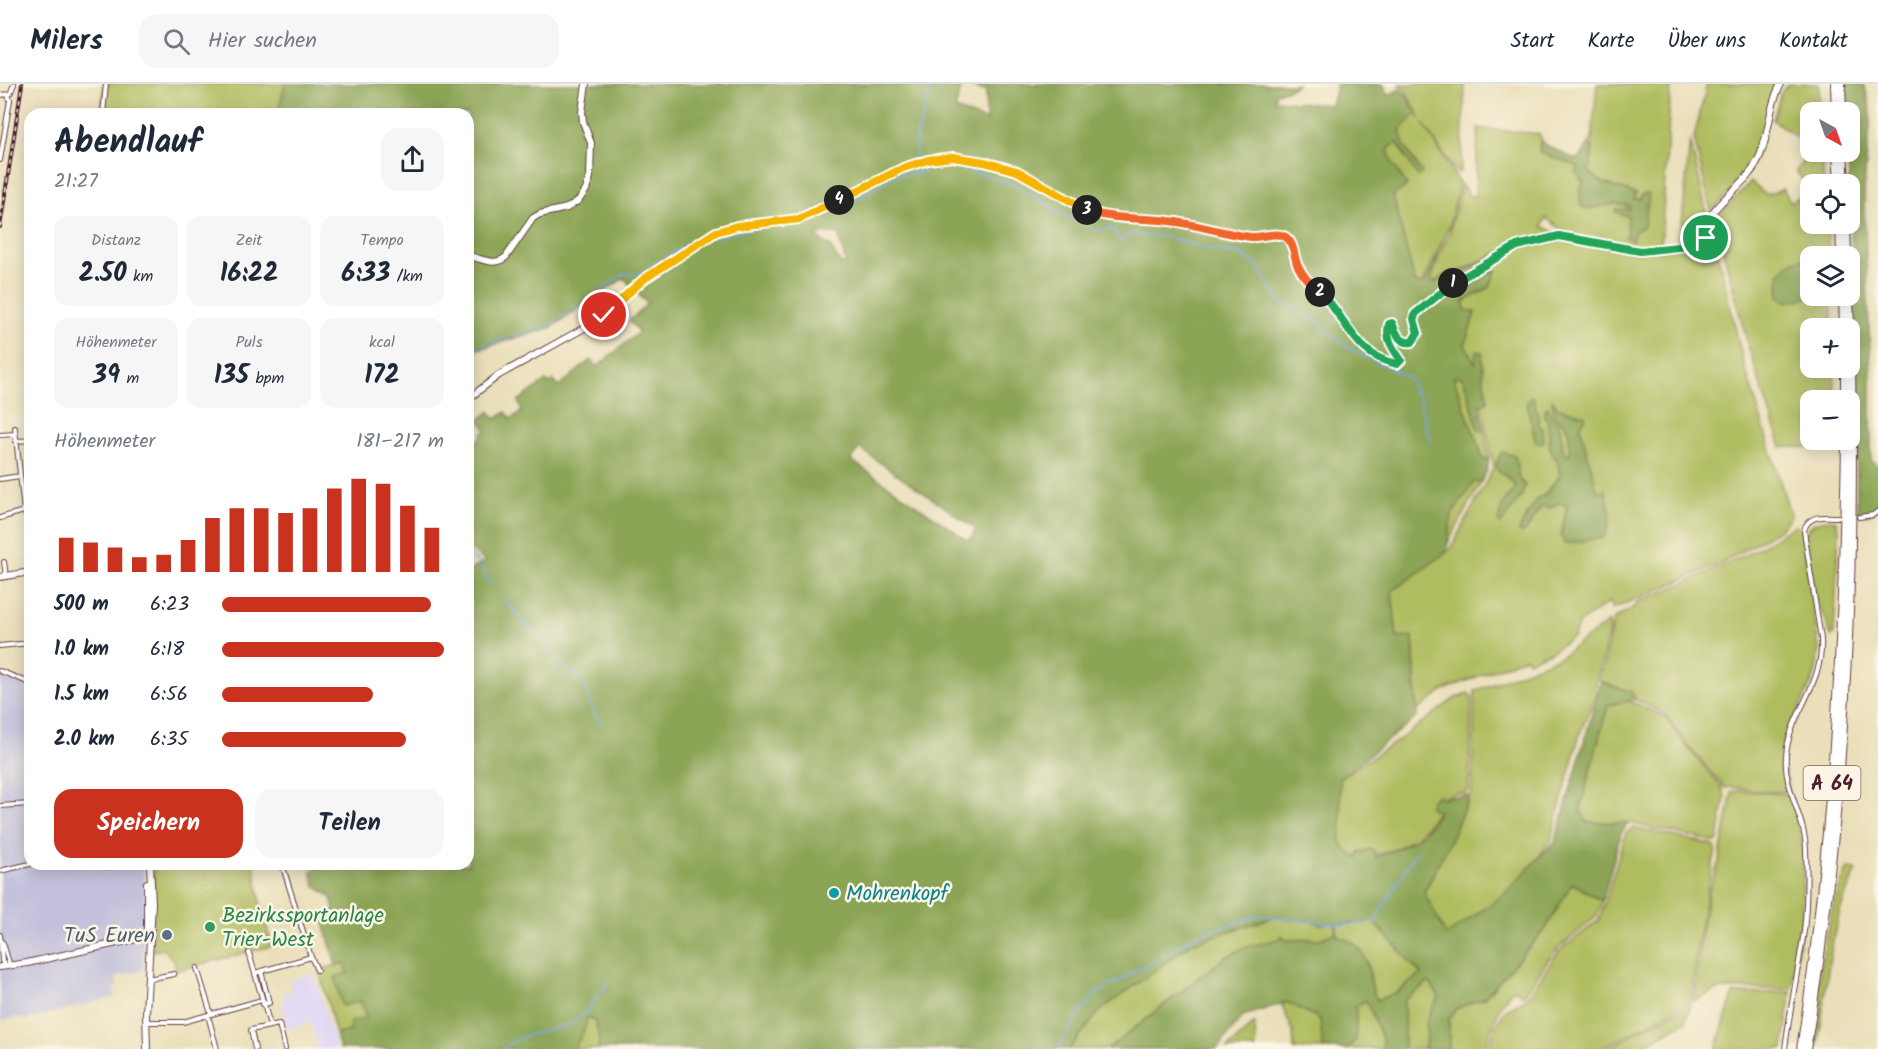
<!DOCTYPE html>
<html lang="de">
<head>
<meta charset="utf-8">
<style>
  :root { --surface:#fff; --page:#f6f6f7; --text:#1f2937; --muted:#747a83; --line:#e0e1e3; --accent:#c8321e }
  body { margin:0; font-family:Kalam,sans-serif; background:var(--page); color:var(--text); height:100vh; display:flex; flex-direction:column; font-size:22px; white-space:nowrap }
  * { box-sizing:border-box; margin:0 }
  p { font-size:20px; color:var(--muted) }
  .icon { flex:none; width:33px; height:33px; fill:none; stroke:currentColor; stroke-width:2; stroke-linecap:round; stroke-linejoin:round }
  .map { position:relative; flex:1; overflow:hidden }
  .drawer { position:absolute; left:24px; top:24px; width:450px; height:762px; display:flex; flex-direction:column; background:var(--surface); border-radius:18px; box-shadow:0 3px 15px #0003 }
  .drawer>* { flex:none }
  .needle { width:39px; rotate:140deg }
  .tools { position:absolute; left:1800px; top:18px; display:grid; gap:12px }
  .tools a { display:grid; place-items:center; width:60px; height:60px; border-radius:12px; background:var(--surface); box-shadow:0 3px 15px #0003; font-size:30px }
  .pin { position:absolute; display:grid; place-items:center; width:51px; height:51px; color:#fff; margin:-26px; border:3px solid #fff; border-radius:50%; box-shadow:0 2px 6px #0007 }
  .km { position:absolute; width:30px; height:30px; margin:-15px; border-radius:50%; background:#222; color:#fff; font-size:16px; line-height:30px; text-align:center }
  .round { display:grid; place-items:center; flex:none; width:63px; height:63px; border-radius:18px; background:var(--page) }
  .summary { display:flex; align-items:center; justify-content:space-between; height:102px; padding:0 30px }
  h1 { font-size:33px; font-weight:700; line-height:45px }
  .stats { display:grid; grid-template-columns:repeat(3,1fr); gap:9px; height:102px; padding:6px 30px }
  .stats div { display:grid; align-content:center; border-radius:15px; background:var(--page); text-align:center }
  .stats b { font-size:26px; font-weight:700 }
  .stats small { font-size:16px; font-weight:400 }
  .stats p { font-size:16px }
  .chart { height:168px; padding:12px 30px }
  .chart p { display:flex; justify-content:space-between }
  .chart svg { width:100%; height:108px; margin-top:6px; stroke:var(--accent); stroke-width:6 }
  .cta { display:flex; gap:12px; margin-top:auto; padding:12px 30px }
  .cta a { flex:1; height:69px; border-radius:18px; background:var(--accent); color:#fff; font-size:24px; font-weight:700; line-height:69px; text-align:center }
  .cta a+a { background:var(--page); color:var(--text) }
  ul { padding:0 30px; list-style:none; font-size:20px }
  li { display:grid; grid-template-columns:96px 72px 1fr; align-items:center; height:45px }
  li i { height:15px; border-radius:8px; background:var(--accent) }
  header { display:flex; align-items:center; gap:36px; box-sizing:border-box; height:84px; padding:0 30px; background:var(--surface); border-bottom:2px solid var(--line) }
  header strong { font-size:28px }
  nav { display:flex; gap:33px; margin-inline-start:auto; font-size:21px }
  .search { width:420px; height:54px; background:var(--page); display:flex; align-items:center; gap:15px; box-sizing:border-box; padding:0 21px; border-radius:18px; color:var(--muted); font-size:22px }
  .map>svg:first-child { display:block }
  .built { fill:#dfd5f5 }
  .industrial { fill:#c3c1db }
  .green { fill:#afbc5e; stroke:#7c6e44; stroke-width:1.5; fill-rule:evenodd }
  .forest { fill:#8ba455; stroke:#6a6240; stroke-width:1.5; fill-rule:evenodd }
  .lines { fill:none; stroke-linecap:round; stroke-linejoin:round }
  .stream { stroke:#78a7e2; stroke-width:1.5 }
  .street-casing { stroke:#623c40; stroke-width:6 }
  .secondary-casing { stroke:#623c40; stroke-width:8 }
  .highway-casing { stroke:#623c40; stroke-width:10 }
  .street { stroke:#fff; stroke-width:4 }
  .secondary { stroke:#fff; stroke-width:6 }
  .highway { stroke:#fff; stroke-width:8 }
  .rail-casing { stroke:#4a1f2b; stroke-width:4 }
  .rail { stroke:#fcf5e5; stroke-width:1.5; stroke-dasharray:4.5; stroke-linecap:butt }
  .split-1-casing { stroke:#fff; stroke-width:12 }
  .split-2-casing { stroke:#fff; stroke-width:12 }
  .split-3-casing { stroke:#fff; stroke-width:12 }
  .split-4-casing { stroke:#fff; stroke-width:12 }
  .split-5-casing { stroke:#fff; stroke-width:12 }
  .split-1 { stroke:#22a559; stroke-width:8 }
  .split-2 { stroke:#22a559; stroke-width:8 }
  .split-3 { stroke:#f0652b; stroke-width:8 }
  .split-4 { stroke:#f5b400; stroke-width:8 }
  .split-5 { stroke:#f5b400; stroke-width:8 }
  .culture-dot { fill:#0f9aa8; stroke:#fcf5e5; stroke-width:2 }
  .leisure-dot { fill:#2e9e5b; stroke:#fcf5e5; stroke-width:2 }
  .service-dot { fill:#5c6f8a; stroke:#fcf5e5; stroke-width:2 }
  .labels { text-anchor:middle; stroke-width:5; stroke-linejoin:round; paint-order:stroke }
  .shield { fill:#fcf5e5; stroke:#7f5f63; stroke-width:1.5 }
  .shield-label { font-size:20px; font-weight:bold; fill:#4a1f2b }
  .culture-label { font-size:21px; fill:#0d838f; stroke:#fcf5e5; text-anchor:start }
  .leisure-label { font-size:21px; fill:#27864d; stroke:#fcf5e5; text-anchor:start }
  .service-label { font-size:21px; fill:#4e5e75; stroke:#fcf5e5; text-anchor:end }
</style>
</head>
<body>
<header>
<strong>Milers</strong>
<div class="search"><svg class="icon" aria-label="search" viewBox="0 0 24 24"><circle cx="10" cy="10" r="6"/><path d="M15 15l6 6"/></svg>Hier suchen</div>
<nav><a>Start</a><a>Karte</a><a>Über uns</a><a>Kontakt</a></nav>
</header>
<div class="map">
<svg width="1878" height="965" viewBox="0 0 1878 965">
  <rect width="100%" height="100%" fill="#fcf5e5"/>
  <filter id="ink" filterUnits="userSpaceOnUse"><feTurbulence type="fractalNoise" baseFrequency=".0167" numOctaves="2"/><feDisplacementMap in="SourceGraphic" scale="12" xChannelSelector="R" yChannelSelector="G"/><feConvolveMatrix kernelMatrix="1 2 1 2 8 2 1 2 1" color-interpolation-filters="sRGB"/></filter>
  <filter id="wash" filterUnits="userSpaceOnUse"><feTurbulence type="fractalNoise" baseFrequency=".008" numOctaves="4" result="noise"/><feDisplacementMap in="SourceGraphic" scale="24" xChannelSelector="R" yChannelSelector="G"/><feGaussianBlur stdDeviation="1.35" result="paint"/><feColorMatrix in="noise" values="0 0 0 0 0 0 0 0 0 0 0 0 0 0 0 0 0 1.4 0 .05"/><feComposite in="paint" operator="in"/></filter>
  <g filter="url(#wash)">
    <rect width="100%" height="100%" fill="#eadfba"/>
    <!-- built -->
    <path class="built" d="M 314,889 L 327,933 L 336,965 L 318,965 L 310,938 L 288,945 L 283,925 L 283,910 L 292,906 L 289,897 Z"/>
    <!-- industrial -->
    <path class="industrial" d="M 0,588 L 30,600 L 30,780 L 84,780 L 92,784 L 108,787 L 144,780 L 145,847 L 143,886 L 116,893 L 117,902 L 113,904 L 115,913 L 26,936 L 17,933 L 0,937 Z"/>
    <!-- green -->
    <path class="green" d="M 104,0 L 285,0 L 278,30 L 101,30 Z
      M 1399,0 L 1465,0 L 1461,87 L 1458,89 L 1454,86 L 1423,39 L 1459,99 L 1449,143 L 1422,200 L 1415,199 L 1393,112 L 1407,101 L 1393,80 L 1388,66 L 1397,58 L 1405,73 L 1422,89 L 1404,61 L 1399,47 L 1417,29 L 1421,35 L 1406,7 Z
      M 1597,0 L 1671,0 L 1661,162 L 1639,166 L 1572,153 L 1546,134 L 1542,142 L 1555,149 L 1553,151 L 1543,151 L 1518,156 L 1510,163 L 1462,186 C 1449,186 1443,198 1431,198 L 1439,169 L 1449,150 L 1461,101 L 1470,112 L 1475,112 L 1478,44 L 1539,50 L 1544,60 L 1540,59 L 1540,68 L 1579,83 L 1583,98 L 1581,123 L 1588,125 L 1614,120 L 1630,122 L 1626,153 L 1632,157 L 1634,148 L 1639,144 L 1640,115 L 1634,115 L 1636,110 C 1619,104 1600,101 1588,87 L 1593,62 L 1588,61 L 1592,55 Z
      M 1707,0 L 1775,0 C 1767,31 1763,66 1744,93 C 1735,105 1722,116 1711,127 L 1694,54 Z
      M 1788,0 L 1819,0 L 1819,28 L 1810,28 L 1810,68 L 1821,68 L 1824,100 L 1810,100 L 1810,140 L 1827,140 L 1829,172 L 1810,172 L 1810,184 L 1803,175 L 1779,212 L 1786,217 C 1794,217 1805,217 1810,209 L 1810,212 L 1831,212 L 1832,244 L 1810,244 L 1810,284 L 1834,284 L 1835,316 L 1810,316 L 1810,356 L 1836,356 L 1834,363 L 1781,363 L 1749,265 L 1715,136 L 1751,97 C 1764,111 1765,114 1783,105 L 1791,118 L 1810,106 L 1796,87 L 1804,76 L 1800,70 L 1807,61 L 1773,36 L 1781,8 Z
      M 1690,56 L 1708,135 L 1705,152 L 1699,159 L 1680,160 Z
      M 1562,155 L 1639,169 L 1701,162 L 1703,175 L 1718,170 L 1743,277 L 1791,432 L 1780,445 L 1720,480 L 1612,525 L 1610,518 L 1579,539 L 1574,552 L 1566,558 L 1552,567 L 1528,577 L 1526,573 L 1444,606 L 1417,627 L 1413,553 L 1397,555 L 1392,507 L 1451,464 L 1494,383 L 1481,321 L 1488,317 L 1483,293 L 1482,268 L 1475,280 L 1465,261 L 1475,228 L 1466,228 L 1464,218 L 1490,203 L 1495,186 L 1469,202 L 1465,194 L 1520,162 ZM 1553,316 L 1558,324 L 1585,335 L 1580,342 L 1598,410 L 1605,406 L 1561,452 L 1567,421 L 1558,419 L 1550,424 L 1541,423 L 1521,449 L 1519,447 L 1527,430 L 1560,392 L 1558,378 L 1550,366 L 1548,337 L 1544,332 L 1544,327 L 1547,323 L 1551,334 L 1559,339 L 1564,370 L 1570,370 C 1570,354 1570,339 1554,332 ZM 1502,368 L 1515,372 L 1519,395 L 1524,400 L 1498,437 L 1506,414 L 1514,407 L 1516,402 L 1503,390 Z
      M 1458,292 L 1463,294 L 1479,345 L 1484,346 L 1489,374 L 1484,377 L 1453,293 Z
      M 1474,397 L 1481,398 L 1447,461 L 1452,430 Z
      M 1831,436 L 1836,437 L 1839,445 L 1834,551 L 1831,552 L 1826,536 L 1816,518 L 1805,453 C 1808,438 1819,437 1831,436 Z
      M 1795,441 L 1801,446 L 1819,565 L 1815,591 L 1784,657 L 1782,684 L 1784,683 L 1789,707 L 1768,708 L 1730,703 L 1725,704 L 1690,664 L 1664,629 L 1636,616 L 1631,608 L 1600,597 L 1614,535 L 1634,523 L 1637,518 C 1692,496 1746,475 1795,441 Z
      M 1609,538 L 1610,544 L 1596,601 L 1596,610 L 1579,652 L 1551,756 L 1530,785 L 1501,813 L 1445,852 L 1424,809 L 1451,755 L 1472,707 L 1475,607 L 1560,573 Z
      M 1468,609 L 1472,613 L 1469,706 L 1465,709 C 1453,707 1441,715 1430,723 L 1438,727 C 1432,735 1426,743 1419,750 C 1401,765 1374,776 1351,771 L 1341,760 L 1340,694 L 1399,656 L 1454,615 Z
      M 1629,617 L 1664,632 L 1688,664 L 1722,704 L 1725,713 L 1718,756 L 1716,758 L 1629,739 L 1587,738 L 1579,725 L 1608,621 Z
      M 1739,707 L 1788,710 L 1791,713 L 1804,764 L 1801,847 L 1792,903 L 1790,905 L 1722,905 L 1714,907 L 1695,917 L 1697,880 L 1702,841 L 1709,807 L 1719,778 L 1732,708 Z
      M 1633,744 L 1710,760 L 1714,762 L 1716,766 C 1705,817 1694,865 1692,917 L 1601,965 L 1488,965 L 1496,940 L 1507,924 L 1526,915 L 1558,868 L 1599,836 L 1626,749 Z
      M 153,780 L 254,780 L 261,821 L 272,862 L 175,887 L 175,878 L 164,865 L 153,867 Z
      M 1848,784 L 1857,787 C 1827,839 1828,906 1817,965 L 1810,965 C 1819,906 1821,838 1848,784 Z
      M 1572,798 L 1602,817 L 1597,832 L 1553,869 L 1523,912 L 1515,905 C 1500,912 1490,950 1484,965 L 1449,965 L 1449,935 L 1456,925 L 1485,913 L 1546,844 Z
      M 1274,833 C 1309,839 1340,840 1375,839 L 1421,890 L 1397,908 L 1377,917 L 1373,908 L 1368,879 L 1337,853 L 1336,844 L 1335,849 L 1320,855 L 1285,856 L 1282,852 L 1279,855 L 1246,865 L 1204,889 L 1108,965 L 1069,965 L 1100,927 L 1192,859 Z
      M 345,879 L 348,890 L 335,893 L 342,921 L 361,917 L 366,934 L 352,947 L 336,950 L 319,886 Z
      M 1429,898 L 1440,912 L 1427,935 L 1425,965 L 1404,965 L 1404,916 Z
      M 1791,908 L 1783,965 L 1716,965 L 1733,910 Z
      M 1366,916 L 1383,957 L 1382,965 L 1348,965 L 1356,955 L 1356,922 Z
      M 1287,918 L 1320,935 L 1323,965 L 1294,965 L 1293,948 L 1282,921 Z
      M 1690,922 L 1686,937 L 1638,965 L 1608,965 L 1640,946 Z
      M 587,933 L 594,936 C 598,945 600,955 598,965 L 574,965 L 584,946 Z
      M 1255,939 L 1256,965 L 1227,965 Z"/>
    <!-- forest -->
    <path class="forest" d="M 285,0 L 1298,0 L 1287,6 L 1276,8 L 1275,16 L 1331,21 L 1337,0 L 1383,0 L 1389,11 L 1400,5 L 1406,11 L 1417,29 L 1400,47 L 1404,61 L 1422,89 L 1418,92 L 1397,58 L 1388,66 L 1393,80 L 1407,101 L 1393,112 L 1415,199 L 1424,200 L 1439,169 L 1431,198 L 1438,198 C 1444,188 1451,188 1462,186 C 1473,183 1486,174 1497,169 L 1498,171 L 1463,191 L 1469,202 L 1496,186 L 1490,203 L 1464,217 L 1466,228 L 1475,228 L 1465,261 L 1475,279 L 1476,267 L 1482,268 L 1483,293 L 1488,317 L 1479,322 L 1484,346 L 1479,346 L 1463,294 L 1458,292 L 1453,293 L 1484,376 L 1489,374 L 1487,386 L 1481,398 L 1474,398 L 1452,430 L 1446,469 L 1392,507 L 1397,554 L 1413,552 L 1417,633 L 1340,694 L 1341,759 L 1351,771 L 1358,773 L 1359,768 L 1371,765 L 1375,768 L 1375,774 L 1413,757 L 1423,749 L 1439,728 L 1430,723 L 1431,716 L 1439,711 L 1443,714 L 1467,711 L 1468,713 L 1451,755 L 1424,808 L 1446,851 L 1501,813 L 1556,756 L 1601,598 L 1631,608 L 1636,616 L 1631,615 L 1629,617 L 1608,621 L 1580,725 L 1587,738 L 1629,739 L 1621,749 L 1602,817 L 1572,799 L 1546,844 L 1485,913 L 1456,925 L 1449,935 L 1449,965 L 1425,965 L 1427,935 L 1439,912 L 1429,898 L 1404,916 L 1404,965 L 1382,965 L 1383,957 L 1366,916 L 1356,922 L 1356,955 L 1348,965 L 1323,965 L 1320,935 L 1287,918 L 1243,932 L 1217,965 L 1108,965 L 1226,873 L 1245,863 L 1279,855 L 1282,851 L 1285,856 L 1320,855 L 1335,849 L 1336,839 L 1319,840 L 1306,836 L 1290,836 L 1274,833 L 1192,859 L 1100,927 L 1069,965 L 598,965 C 600,955 598,945 594,936 L 588,933 L 584,946 L 574,965 L 340,965 L 336,950 L 351,947 L 350,938 L 366,934 L 361,917 L 342,922 L 335,893 L 348,889 L 345,879 L 336,881 L 322,832 L 334,826 L 331,813 L 315,802 L 311,787 L 325,780 L 468,780 L 468,488 L 485,477 L 468,464 L 468,370 L 486,345 L 479,336 L 490,327 L 495,335 L 506,328 L 511,335 L 522,327 L 518,317 L 546,297 L 549,300 L 553,296 L 559,303 L 590,276 L 597,283 L 639,248 L 629,237 L 647,220 L 624,194 L 550,244 L 478,265 L 468,271 L 468,30 L 278,30 ZM 962,0 L 986,7 L 986,37 L 955,25 ZM 827,149 L 838,150 L 846,180 L 841,180 L 830,162 L 818,154 L 818,151 ZM 859,364 L 976,445 L 969,457 L 851,376 ZM 1375,839 L 1421,890 L 1397,908 L 1377,916 C 1363,889 1376,863 1337,852 L 1337,840 Z
      M 1845,0 L 1863,0 C 1874,22 1870,46 1867,69 C 1865,87 1864,104 1864,121 L 1871,293 L 1871,376 L 1878,382 L 1878,425 L 1868,431 L 1857,427 L 1856,279 L 1848,68 L 1850,28 L 1847,28 Z
      M 1540,58 L 1576,76 L 1581,73 L 1588,61 L 1593,62 L 1591,82 L 1588,87 C 1600,101 1619,104 1636,110 L 1634,115 L 1640,115 L 1643,110 L 1649,110 L 1644,142 L 1634,148 L 1632,157 L 1626,153 L 1628,132 L 1616,128 L 1616,125 L 1629,125 L 1630,122 L 1614,120 L 1588,125 L 1581,123 L 1580,108 L 1583,98 L 1576,89 L 1579,83 L 1539,68 Z
      M 1803,175 L 1810,184 L 1810,209 L 1808,213 L 1796,217 L 1786,217 L 1779,212 L 1779,189 L 1790,178 Z
      M 1530,313 L 1533,313 L 1538,331 L 1539,341 L 1542,344 L 1543,359 L 1539,359 L 1535,355 L 1527,319 Z
      M 1552,315 L 1558,324 L 1585,331 L 1585,335 L 1580,343 L 1598,409 L 1605,406 C 1610,423 1615,439 1602,454 L 1564,460 L 1561,452 L 1567,422 L 1558,419 L 1550,424 L 1541,423 L 1525,448 L 1521,449 L 1519,447 L 1537,414 L 1544,412 L 1560,392 L 1558,378 L 1550,366 L 1548,337 L 1544,332 L 1544,327 L 1548,323 L 1552,334 L 1559,339 L 1564,370 L 1570,370 C 1570,354 1570,339 1554,332 Z
      M 1502,368 L 1515,372 L 1519,395 L 1525,402 L 1522,411 L 1501,440 L 1498,437 L 1503,420 L 1516,402 L 1509,394 L 1498,387 L 1496,380 Z"/>
    <g class="lines">
      <!-- stream -->
      <path class="stream" d="M 915,74 L 915,58 L 932,0
        M 935,80 L 961,84 L 1013,101 L 1038,115 L 1065,132 L 1083,139 L 1093,146 L 1113,145 L 1120,157 L 1132,149 L 1141,152 L 1164,152 L 1205,165 L 1239,170 L 1258,182 L 1279,217 L 1301,226
        M 838,121 L 867,110 L 890,94 L 900,90 L 918,90 L 932,82
        M 827,125 L 834,122
        M 782,140 L 798,138
        M 714,153 L 768,141
        M 689,159 L 699,153 L 703,153
        M 1304,228 L 1350,265 L 1400,289 L 1411,296 L 1413,306 L 1419,314 L 1430,359
        M 468,268 L 477,263 L 549,242 L 625,190 L 639,190 L 686,161
        M 468,471 L 479,478 L 487,495 L 493,502
        M 504,515 L 534,550 L 544,557 L 565,584 L 573,587 L 582,599
        M 583,601 C 590,614 591,630 602,640
        M 503,965 L 514,957 L 527,951 L 572,940 L 587,927 L 609,897
        M 1059,965 L 1071,942 L 1094,911 L 1197,851 L 1257,832 L 1344,841 L 1375,839 L 1381,826 L 1417,767"/>
    </g>
  </g>
  <g filter="url(#ink)">
    <g class="lines">
      <defs>
        <path id="street" d="M 0,11 L 10,10 L 14,0
          M 103,30 L 106,0
          M 0,76 L 10,16 L 8,11
          M 15,344 L 24,427 L 30,439
          M 0,351 L 15,350
          M 16,357 L 30,356
          M 0,395 L 20,392
          M 1859,433 L 1873,431 L 1878,427
          M 0,434 L 24,427
          M 4,478 L 6,492
          M 0,562 L 30,559
          M 0,587 L 30,599
          M 0,722 L 30,720
          M 95,780 L 107,783 L 124,780
          M 282,780 L 311,873 L 317,886
          M 0,787 L 30,780
          M 0,851 L 2,877 L 5,882
          M 3,859 L 9,879
          M 249,869 L 270,941
          M 197,884 L 211,930
          M 261,887 L 269,919 L 263,920
          M 255,889 L 311,873
          M 148,895 L 174,890
          M 208,931 L 217,965
          M 147,938 L 183,938 L 262,916
          M 255,965 L 251,946 L 279,940 L 285,965
          M 1785,965 C 1790,925 1798,887 1804,847 C 1807,821 1807,792 1806,765 C 1805,733 1783,704 1786,672 C 1789,629 1824,602 1821,555 L 1804,447 C 1807,430 1825,433 1839,433"/>
        <path id="secondary" d="M 468,172 C 482,174 494,183 506,173 L 533,134 L 540,130 L 567,124 L 579,116 L 586,106 L 590,93 L 591,59 L 583,38 L 582,28 L 586,0
          M 468,315 L 499,291 L 597,237 L 644,195 L 716,148 L 737,142 L 799,135 L 903,84 L 928,76 L 962,73 L 1008,84 L 1035,95 L 1082,124 L 1100,131 L 1173,137 L 1250,153 L 1275,151 L 1285,153 C 1295,160 1293,172 1298,182 C 1305,196 1318,205 1328,216 C 1351,242 1358,273 1397,280 L 1401,276 C 1393,265 1385,254 1389,240 L 1392,239 C 1396,249 1399,260 1412,258 L 1418,249 L 1414,235 L 1418,227 L 1462,192 L 1517,162 L 1534,157 L 1559,152 L 1640,167 L 1694,162 C 1711,158 1705,140 1713,128 C 1727,109 1748,98 1758,76 C 1770,52 1768,23 1781,0
          M 0,493 L 30,488
          M 147,799 L 147,845 L 149,851
          M 0,883 L 27,879 L 149,852
          M 147,965 L 146,929 L 152,819 L 150,780"/>
        <path id="highway" d="M 1835,0 L 1836,28
          M 1841,0 L 1842,28
          M 1837,68 L 1839,100
          M 1843,68 L 1845,100
          M 1840,140 L 1841,172
          M 1846,140 L 1847,172
          M 1843,212 L 1844,244
          M 1845,284 L 1845,316
          M 1801,965 C 1832,763 1843,560 1846,356
          M 1806,965 C 1847,717 1858,462 1849,212"/>
      </defs>
      <!-- street casing -->
      <use href="#street" class="street-casing"/>
      <!-- secondary casing -->
      <use href="#secondary" class="secondary-casing"/>
      <!-- highway casing -->
      <use href="#highway" class="highway-casing"/>
      <!-- street -->
      <use href="#street" class="street"/>
      <!-- secondary -->
      <use href="#secondary" class="secondary"/>
      <!-- highway -->
      <use href="#highway" class="highway"/>
      <defs>
        <path id="rail" d="M 0,143 L 22,0"/>
      </defs>
      <!-- rail casing -->
      <use href="#rail" class="rail-casing"/>
      <!-- rail -->
      <use href="#rail" class="rail"/>
    </g>
  </g>
  <g class="lines" filter="url(#ink)">
    <defs>
      <path id="split-1" d="M 1453,199 L 1517,162 L 1559,152 L 1640,167 L 1697,161 L 1706,154"/>
      <path id="split-2" d="M 1320,208 C 1348,235 1354,272 1397,280 L 1401,276 C 1393,265 1385,254 1389,240 L 1392,239 C 1396,249 1400,260 1412,258 L 1418,249 L 1414,235 L 1415,230 L 1453,199"/>
      <path id="split-3" d="M 1087,126 C 1112,137 1142,133 1169,137 C 1197,140 1224,150 1251,153 C 1262,154 1278,146 1287,154 C 1294,160 1294,172 1297,180 C 1302,191 1311,201 1320,208"/>
      <path id="split-4" d="M 839,116 L 903,84 L 928,76 L 953,73 L 984,78 L 1017,87 L 1087,126"/>
      <path id="split-5" d="M 604,231 L 644,195 L 716,148 L 737,142 L 799,135 L 839,116"/>
    </defs>
    <!-- split-1 casing -->
    <use href="#split-1" class="split-1-casing"/>
    <!-- split-2 casing -->
    <use href="#split-2" class="split-2-casing"/>
    <!-- split-3 casing -->
    <use href="#split-3" class="split-3-casing"/>
    <!-- split-4 casing -->
    <use href="#split-4" class="split-4-casing"/>
    <!-- split-5 casing -->
    <use href="#split-5" class="split-5-casing"/>
    <!-- split-1 -->
    <use href="#split-1" class="split-1"/>
    <!-- split-2 -->
    <use href="#split-2" class="split-2"/>
    <!-- split-3 -->
    <use href="#split-3" class="split-3"/>
    <!-- split-4 -->
    <use href="#split-4" class="split-4"/>
    <!-- split-5 -->
    <use href="#split-5" class="split-5"/>
  </g>
  <!-- markers -->
  <circle class="culture-dot" cx="834" cy="809" r="6"/>
  <circle class="leisure-dot" cx="210" cy="843" r="6"/>
  <circle class="service-dot" cx="167" cy="851" r="6"/>
  <g class="labels">
    <!-- shield labels -->
    <rect class="shield" x="1803.5" y="682" width="57" height="34" rx="4.5"/>
    <g class="shield-label">
      <text x="1832" y="706">A 64</text>
    </g>
    <!-- culture labels -->
    <g class="culture-label">
      <text x="846" y="816">Mohrenkopf</text>
    </g>
    <!-- leisure labels -->
    <g class="leisure-label">
      <text x="222" y="838">Bezirkssportanlage<tspan x="222" dy="24">Trier-West</tspan></text>
    </g>
    <!-- service labels -->
    <g class="service-label">
      <text x="155" y="858">TuS Euren</text>
    </g>
  </g>
</svg>
<div class="tools">
<a><svg class="needle" viewBox="-14 -14 28 28"><path d="M0-13l5 13h-10z" fill="#e53935"/><path d="M0 13l5-13h-10z" fill="#747a83"/></svg></a>
<a><svg class="icon" aria-label="locate" viewBox="0 0 24 24"><circle cx="12" cy="12" r="6"/><path d="M12 2v4M12 18v4M2 12h4M18 12h4"/></svg></a>
<a><svg class="icon" aria-label="layers" viewBox="0 0 24 24"><path d="M12 4l9 5-9 5-9-5zM3 14l9 5 9-5"/></svg></a>
<a>+</a>
<a>−</a>
</div>
<div class="pin" style="left:1706px;top:154px;background:#1e9e55"><svg class="icon" aria-label="arrive" viewBox="0 0 24 24"><path d="M6 21V4h12l-3 4 3 4H6"/></svg></div>
<div class="pin" style="left:604px;top:231px;background:#d93025"><svg class="icon" aria-label="check" viewBox="0 0 24 24"><path d="M5 12l5 5 9-10"/></svg></div>
<b class="km" style="left:1453px;top:199px">1</b>
<b class="km" style="left:1320px;top:208px">2</b>
<b class="km" style="left:1087px;top:126px">3</b>
<b class="km" style="left:839px;top:116px">4</b>
<section class="drawer">
<div class="summary"><div><h1>Abendlauf</h1><p>21:27</p></div><a class="round"><svg class="icon" aria-label="share" viewBox="0 0 24 24"><path d="M12 15V3M7 8l5-5 5 5M5 13v7h14v-7"/></svg></a></div>
<div class="stats">
<div><p>Distanz</p><b>2.50<small> km</small></b></div>
<div><p>Zeit</p><b>16:22</b></div>
<div><p>Tempo</p><b>6:33<small> /km</small></b></div>
</div>
<div class="stats">
<div><p>Höhenmeter</p><b>39<small> m</small></b></div>
<div><p>Puls</p><b>135<small> bpm</small></b></div>
<div><p>kcal</p><b>172</b></div>
</div>
<div class="chart"><p><span>Höhenmeter</span>181–217 m</p>
<svg viewBox="0 0 160 44" preserveAspectRatio="none"><path d="M5 44V30M15 44V32M25 44V34M35 44V38M45 44V37M55 44V31M65 44V22M75 44V18M85 44V18M95 44V20M105 44V18M115 44V10M125 44V6M135 44V8M145 44V17M155 44V26"/></svg>
</div>
<ul>
<li><b>500 m</b>6:23<i style="width:94%"></i></li>
<li><b>1.0 km</b>6:18<i style="width:100%"></i></li>
<li><b>1.5 km</b>6:56<i style="width:68%"></i></li>
<li><b>2.0 km</b>6:35<i style="width:83%"></i></li>
</ul>
<div class="cta"><a>Speichern</a><a>Teilen</a></div>
</section>
</div>
</body>
</html>
